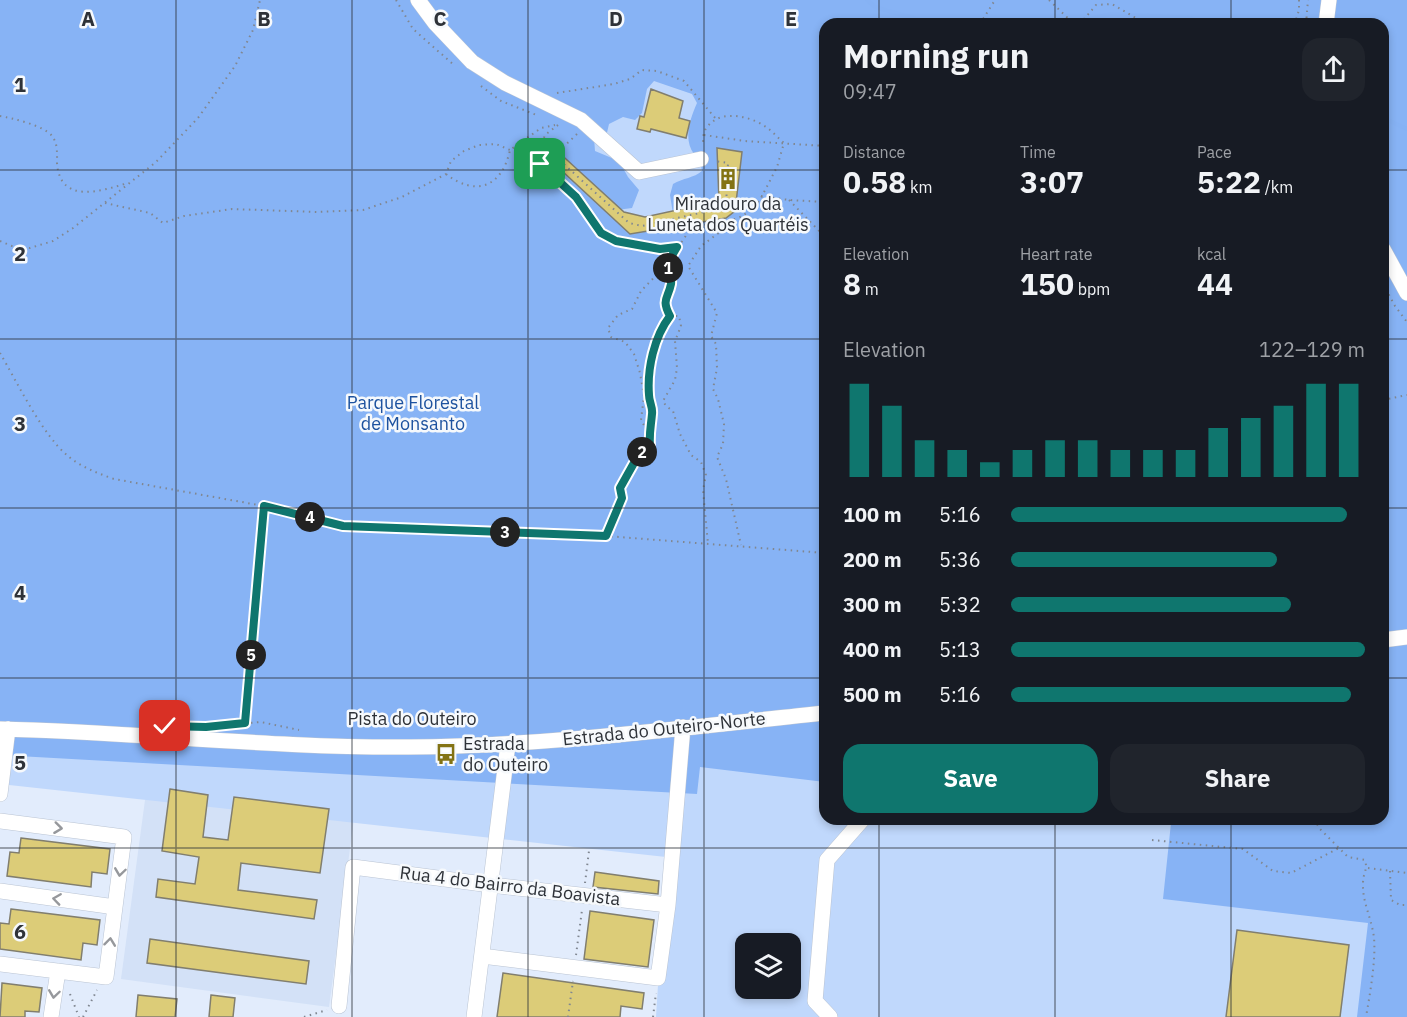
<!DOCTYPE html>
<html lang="en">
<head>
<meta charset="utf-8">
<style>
  :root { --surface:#171b24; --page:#20242c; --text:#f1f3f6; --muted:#9ea1a6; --accent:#0f766e }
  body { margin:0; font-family:"IBM Plex Sans",sans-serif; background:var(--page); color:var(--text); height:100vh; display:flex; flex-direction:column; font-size:22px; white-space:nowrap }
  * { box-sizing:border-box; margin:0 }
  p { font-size:20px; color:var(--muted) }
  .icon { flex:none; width:33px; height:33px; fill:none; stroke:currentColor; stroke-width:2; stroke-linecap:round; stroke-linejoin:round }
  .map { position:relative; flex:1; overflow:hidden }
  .side { position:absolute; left:819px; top:18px; width:570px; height:807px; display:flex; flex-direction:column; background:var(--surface); border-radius:18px; box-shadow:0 3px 9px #0003 }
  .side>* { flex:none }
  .buttons { position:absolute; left:735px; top:933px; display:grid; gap:12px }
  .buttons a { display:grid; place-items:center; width:66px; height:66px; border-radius:12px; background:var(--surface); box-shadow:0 3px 9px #0003; font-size:30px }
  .pin { position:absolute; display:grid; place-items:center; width:51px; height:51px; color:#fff; margin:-26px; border-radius:12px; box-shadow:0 3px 9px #0006 }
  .km { position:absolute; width:30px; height:30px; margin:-15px; border-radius:50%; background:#222; color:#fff; font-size:16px; line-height:30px; text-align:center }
  .round { display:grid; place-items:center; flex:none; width:63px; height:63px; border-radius:18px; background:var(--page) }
  .overview { display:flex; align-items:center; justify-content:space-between; height:102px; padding:0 24px }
  h1 { font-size:33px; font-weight:800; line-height:45px }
  .figures { display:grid; grid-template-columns:repeat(3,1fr); gap:9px; height:102px; padding:6px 24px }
  .figures div { display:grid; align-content:center }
  .figures b { font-size:30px; font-weight:800 }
  .figures small { font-size:16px; font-weight:400 }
  .figures p { font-size:16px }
  .chart { height:168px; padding:12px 24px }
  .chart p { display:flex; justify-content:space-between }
  .chart svg { width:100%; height:108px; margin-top:6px; stroke:var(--accent); stroke-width:6 }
  .cta { display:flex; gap:12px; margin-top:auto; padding:12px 24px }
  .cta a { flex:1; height:69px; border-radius:18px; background:var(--accent); color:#fff; font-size:24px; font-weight:800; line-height:69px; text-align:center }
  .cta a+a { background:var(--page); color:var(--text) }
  ul { padding:0 24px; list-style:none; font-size:20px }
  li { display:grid; grid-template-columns:96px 72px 1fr; align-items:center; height:45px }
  li i { height:15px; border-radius:8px; background:var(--accent) }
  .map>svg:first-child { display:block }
  .built { fill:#d3e1f7 }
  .green { fill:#c0d8fc; fill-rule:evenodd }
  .forest { fill:#87b3f5; fill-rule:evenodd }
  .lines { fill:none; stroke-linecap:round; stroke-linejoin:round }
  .stream { stroke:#86b2f4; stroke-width:4 }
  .building { fill:#dccc78; stroke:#817e6e; stroke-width:1.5 }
  .minor-casing { stroke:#bac4d3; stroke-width:16 }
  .path { stroke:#808791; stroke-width:2; stroke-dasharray:1.5 4.5; stroke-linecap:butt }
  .minor { stroke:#fff; stroke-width:15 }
  .oneway { stroke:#96989c }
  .route-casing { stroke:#fff; stroke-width:12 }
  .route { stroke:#0f766e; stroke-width:8 }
  .grid { fill:none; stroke:#2e3238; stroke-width:1.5; stroke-opacity:0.55 }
  .labels { text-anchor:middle; stroke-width:5; stroke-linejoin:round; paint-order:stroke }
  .poi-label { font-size:18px; fill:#2e3238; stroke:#f6f9fc }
  .park-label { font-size:18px; fill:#1d529f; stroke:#f6f9fc }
  .street-label { font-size:18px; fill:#2e3238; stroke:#f6f9fc }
  .grid-label { font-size:20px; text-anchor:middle; font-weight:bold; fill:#2e3238; stroke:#f6f9fc; stroke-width:5; stroke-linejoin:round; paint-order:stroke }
</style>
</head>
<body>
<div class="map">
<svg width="1407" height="1017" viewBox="0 0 1407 1017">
  <rect width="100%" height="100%" fill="#e2ecfc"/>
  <!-- built -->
  <path class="built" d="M 147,785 L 355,811 L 329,1007 L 121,979 Z"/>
  <!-- green -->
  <path class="green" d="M 0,0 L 1407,0 L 1407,1017 L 656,1017 L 666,857 L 0,784 ZM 825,24 L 1383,24 L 1383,819 L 825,819 ZM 746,944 L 790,944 L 790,988 L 746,988 Z"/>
  <!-- forest -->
  <path class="forest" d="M 0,0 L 1407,0 L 1407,1017 L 1357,1017 L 1368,923 L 1163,899 L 1171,823 L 1140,819 L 1383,819 L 1383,24 L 825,24 L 825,782 L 700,767 L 697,794 L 0,755 ZM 654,81 L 692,94 L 697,103 C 690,119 683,139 694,154 C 698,161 701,162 702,171 C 694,178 683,178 673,184 L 670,195 L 673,214 L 629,228 L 617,210 L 632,208 L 639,190 L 628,177 L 619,161 L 595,151 L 594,138 L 606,137 L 609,124 L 623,117 L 635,120 L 642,113 L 647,89 Z"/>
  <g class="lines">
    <!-- stream -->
    <path class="stream" d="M 867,0 L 875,7 L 934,24
      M 1068,24 L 1111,14 L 1191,18 L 1200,24
      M 1383,118 L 1407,129"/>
  </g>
  <!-- building -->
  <path class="building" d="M 651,89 L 683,101 L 679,118 L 690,121 L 686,138 L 651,129 L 650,132 L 637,129 L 640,116 L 644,117 Z
    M 717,148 L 742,152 L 735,211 L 726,218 L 630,234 L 547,157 L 555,149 L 624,212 L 645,217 L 719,201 Z
    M 170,789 L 208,795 L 203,837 L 228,840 L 234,797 L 329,809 L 320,873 L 241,863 L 238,890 L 317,900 L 314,919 L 156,897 L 158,879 L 195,884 L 199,857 L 162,851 Z
    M 21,838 L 110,849 L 107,874 L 92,872 L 91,887 L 7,876 L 10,852 L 19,853 Z
    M 595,872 L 659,881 L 658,894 L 593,887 Z
    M 11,909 L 100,920 L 97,945 L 83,943 L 81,960 L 0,949 L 0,923 L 9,924 Z
    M 590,911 L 654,920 L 648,967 L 584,959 Z
    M 1237,930 L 1349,945 L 1340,1017 L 1226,1017 Z
    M 150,939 L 309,961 L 306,984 L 147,963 Z
    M 503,973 L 644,993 L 642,1009 L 621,1006 L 620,1017 L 497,1017 Z
    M 2,983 L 42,988 L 39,1012 L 25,1011 L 25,1017 L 0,1017 Z
    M 138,995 L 177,999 L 175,1017 L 136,1017 Z
    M 211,995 L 235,998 L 233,1017 L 209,1017 Z"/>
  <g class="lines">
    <defs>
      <path id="minor" d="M 418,0 L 435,23 L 472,62 L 505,83 L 581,120 L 639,172 L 701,159
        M 1326,24 L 1329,0
        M 1383,249 L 1407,293
        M 1383,640 L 1407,637
        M 0,729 C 136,732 272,748 409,747 C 548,746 687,727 825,713
        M 0,794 L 8,729
        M 0,821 L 124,837 L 106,977 L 0,964
        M 0,891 L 115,907
        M 482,956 L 658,978 L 668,905 L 683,727
        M 339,1006 L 353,867 L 491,885 L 668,905
        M 51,1017 L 58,971
        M 474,1017 L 508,744
        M 830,1017 L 815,1001 L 827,860 L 863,819"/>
    </defs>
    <!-- minor casing -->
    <use href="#minor" class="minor-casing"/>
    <!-- path -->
    <path class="path" d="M 396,0 L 413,29 L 455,66
      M 1049,0 L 1074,24
      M 980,24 L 995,0
      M 1080,24 L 1096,5 L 1112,4 L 1146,24
      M 1299,24 L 1296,20 L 1299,10 L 1299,0
      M 1306,24 L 1308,0
      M 481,86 L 501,101 L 539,116
      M 557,93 L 614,84 L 630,79 L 642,70 L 657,71 L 684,81 L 716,119
      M 0,116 C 12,118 45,126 52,136 C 58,144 57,153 57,163 C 60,205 101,191 128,183
      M 558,125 L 545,135 L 538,154 L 540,164 L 576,197 L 601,233 L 616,241 L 660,249 L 677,247
      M 577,134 L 557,153 L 557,158 L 629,223 L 642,226 L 726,207 L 728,163 L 715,161
      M 704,135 L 745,141 L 825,146
      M 446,174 C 476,197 502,187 510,150 L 541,128 L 555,125
      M 761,196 L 789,200 L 825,202
      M 789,200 L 825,237
      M 105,203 L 150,213 L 163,223 L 184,216 L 232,209 L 317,212 L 363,210 L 402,197 L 446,174 L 451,161 L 464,151 L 479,145 L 496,144 L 510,150
      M 722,222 L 720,232 L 701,246 L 688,266 L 717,313 L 711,336 L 716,344 L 717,368 L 713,389 L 718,399 L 724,424 L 723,444 L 717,457 L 726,479 L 741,545
      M 0,241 L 12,246 L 30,248 L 53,241 L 73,228 L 156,162 L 198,118 L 235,66 L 253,30 L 260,0
      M 667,264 C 669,271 672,277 671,284 C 668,299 661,299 670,316 L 679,316 L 681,326 L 675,341 L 677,368 L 675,380 L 663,401 L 666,406 L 673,411 L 680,434 L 691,455 L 701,462 L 706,475 L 703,490 L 708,544
      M 1383,284 L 1395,306 L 1407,322
      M 0,353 C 17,382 43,436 68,456 C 81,467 97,473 114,479 L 264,506 L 343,526 L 606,536 L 825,553
      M 1383,400 L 1407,395
      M 649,431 L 653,411 L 649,396 L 651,365 L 663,325 L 670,316
      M 606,536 L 622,498 L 620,488 L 639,455 L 650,446 L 648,432 L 641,420 L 644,396 L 640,373 L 634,354 L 625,342 L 611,337 L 608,328 L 618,315 L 632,309 L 641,291 L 667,264 L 689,231 L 700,226 L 732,220 L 743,216 L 760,200 L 777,167 L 784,143 C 779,139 775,134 770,130 C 755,117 722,108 708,126 C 703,131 703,138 703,144
      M 245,723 L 264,506
      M 221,725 L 261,722 L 299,730
      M 1314,819 L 1320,829 L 1348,857 L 1365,860 C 1368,870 1363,873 1363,883 C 1362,902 1372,919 1374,938 C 1376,960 1370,994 1366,1017
      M 1152,840 L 1243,849 L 1273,871 L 1291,873 L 1339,848
      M 1368,868 L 1407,873
      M 1390,871 L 1391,900 L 1400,905 L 1407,905
      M 585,883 L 589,851
      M 576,955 L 582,910
      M 70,994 L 79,1017
      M 83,1017 L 97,990
      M 304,1017 L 327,1010
      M 568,1017 L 573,981
      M 653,1017 L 656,993"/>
    <!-- minor -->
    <use href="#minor" class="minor"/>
  </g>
  <!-- one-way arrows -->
  <defs><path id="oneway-chevron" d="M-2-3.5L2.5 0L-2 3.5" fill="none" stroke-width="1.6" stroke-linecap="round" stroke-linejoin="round" transform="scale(1.5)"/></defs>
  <g class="oneway">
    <use href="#oneway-chevron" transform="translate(58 828) rotate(7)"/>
    <use href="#oneway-chevron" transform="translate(120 872) rotate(98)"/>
    <use href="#oneway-chevron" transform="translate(57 899) rotate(-172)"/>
    <use href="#oneway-chevron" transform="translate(110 942) rotate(-83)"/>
    <use href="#oneway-chevron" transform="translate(54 994) rotate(98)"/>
  </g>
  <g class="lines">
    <defs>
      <path id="route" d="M 165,726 L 206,727 L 245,723 L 264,506 L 343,526 L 606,536 L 622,498 L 620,488 L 639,454 L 650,446 C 649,433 651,426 652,414 C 653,407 649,402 649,395 C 647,369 654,337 670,316 C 661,299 668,299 671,284 C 672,277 669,271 667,264 L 677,247 L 660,249 L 616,241 L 601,233 L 576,197 L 540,164"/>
    </defs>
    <!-- route casing -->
    <use href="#route" class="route-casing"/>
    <!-- route -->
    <use href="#route" class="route"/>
  </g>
  <!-- grid -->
  <path class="grid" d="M 176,0 L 176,1017M 352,0 L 352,1017M 528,0 L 528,1017M 704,0 L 704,1017M 879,0 L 879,24M 1055,0 L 1055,24M 1231,0 L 1231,24M 0,170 L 825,170M 1383,170 L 1407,170M 0,339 L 825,339M 1383,339 L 1407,339M 0,508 L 825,508M 1383,508 L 1407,508M 0,678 L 825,678M 1383,678 L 1407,678M 879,819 L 879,1017M 1055,819 L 1055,1017M 1231,819 L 1231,1017M 0,848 L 1407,848"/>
  <!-- icons -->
  <defs>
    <symbol id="building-bare" viewBox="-9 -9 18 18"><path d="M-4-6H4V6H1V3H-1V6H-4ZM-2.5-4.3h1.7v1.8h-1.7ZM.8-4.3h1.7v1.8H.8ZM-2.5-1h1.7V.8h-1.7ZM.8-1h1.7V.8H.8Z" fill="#837314" stroke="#f6f9fc" stroke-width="2.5" paint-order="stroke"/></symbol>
    <symbol id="bus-bare" viewBox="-9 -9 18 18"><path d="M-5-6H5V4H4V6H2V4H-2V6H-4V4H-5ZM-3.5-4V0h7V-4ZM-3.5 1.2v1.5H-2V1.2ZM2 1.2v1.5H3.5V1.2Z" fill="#837314" stroke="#f6f9fc" stroke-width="2.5" paint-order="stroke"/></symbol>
  </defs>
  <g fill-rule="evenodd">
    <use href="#building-bare" x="713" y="164" width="30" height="30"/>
    <use href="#bus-bare" x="431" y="739" width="30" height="30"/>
  </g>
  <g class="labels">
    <!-- poi labels -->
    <g class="poi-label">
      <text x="728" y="210">Miradouro da<tspan x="728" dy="21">Luneta dos Quartéis</tspan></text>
      <text x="463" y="750" text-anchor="start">Estrada<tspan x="463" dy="21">do Outeiro</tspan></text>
    </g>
    <!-- park labels -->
    <g class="park-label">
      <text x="413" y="409">Parque Florestal<tspan x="413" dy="21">de Monsanto</tspan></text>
    </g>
    <!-- street labels -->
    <g class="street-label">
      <text x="412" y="725">Pista do Outeiro</text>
      <text transform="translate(664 729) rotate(-6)" y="6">Estrada do Outeiro-Norte</text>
      <text transform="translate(510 886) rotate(7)" y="6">Rua 4 do Bairro da Boavista</text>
    </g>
  </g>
  <g class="grid-label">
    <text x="88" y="26">A</text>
    <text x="264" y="26">B</text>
    <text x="440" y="26">C</text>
    <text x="616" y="26">D</text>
    <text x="791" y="26">E</text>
    <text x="20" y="92">1</text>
    <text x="20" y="261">2</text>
    <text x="20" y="431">3</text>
    <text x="20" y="600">4</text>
    <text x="20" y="770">5</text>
    <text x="20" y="939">6</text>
  </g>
</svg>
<div class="buttons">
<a><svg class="icon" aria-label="layers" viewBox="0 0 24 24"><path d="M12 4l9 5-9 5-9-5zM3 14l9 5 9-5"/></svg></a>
</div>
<div class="pin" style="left:540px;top:164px;background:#1e9e55"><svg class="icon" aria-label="arrive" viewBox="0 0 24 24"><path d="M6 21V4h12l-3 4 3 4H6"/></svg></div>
<div class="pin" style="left:165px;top:726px;background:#d93025"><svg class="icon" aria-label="check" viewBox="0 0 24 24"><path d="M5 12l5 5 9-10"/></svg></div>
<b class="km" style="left:668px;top:268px">1</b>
<b class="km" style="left:642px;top:452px">2</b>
<b class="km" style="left:505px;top:532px">3</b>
<b class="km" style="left:310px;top:517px">4</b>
<b class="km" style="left:251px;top:655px">5</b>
<section class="side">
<div class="overview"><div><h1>Morning run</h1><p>09:47</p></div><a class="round"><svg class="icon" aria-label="share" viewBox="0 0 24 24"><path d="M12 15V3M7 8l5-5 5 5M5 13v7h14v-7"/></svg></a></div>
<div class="figures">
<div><p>Distance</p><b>0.58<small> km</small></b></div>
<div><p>Time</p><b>3:07</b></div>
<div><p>Pace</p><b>5:22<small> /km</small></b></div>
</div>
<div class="figures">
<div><p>Elevation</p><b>8<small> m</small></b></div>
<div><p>Heart rate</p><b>150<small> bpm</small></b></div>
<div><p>kcal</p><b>44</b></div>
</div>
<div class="chart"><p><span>Elevation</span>122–129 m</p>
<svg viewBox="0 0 160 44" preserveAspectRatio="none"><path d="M5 44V6M15 44V15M25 44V29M35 44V33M45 44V38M55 44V33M65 44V29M75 44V29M85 44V33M95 44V33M105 44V33M115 44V24M125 44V20M135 44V15M145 44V6M155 44V6"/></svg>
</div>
<ul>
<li><b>100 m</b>5:16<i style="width:95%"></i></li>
<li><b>200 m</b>5:36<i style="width:75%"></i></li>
<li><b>300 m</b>5:32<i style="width:79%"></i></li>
<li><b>400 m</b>5:13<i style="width:100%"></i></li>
<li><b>500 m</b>5:16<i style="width:96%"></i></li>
</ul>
<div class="cta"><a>Save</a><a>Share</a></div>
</section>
</div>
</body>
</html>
